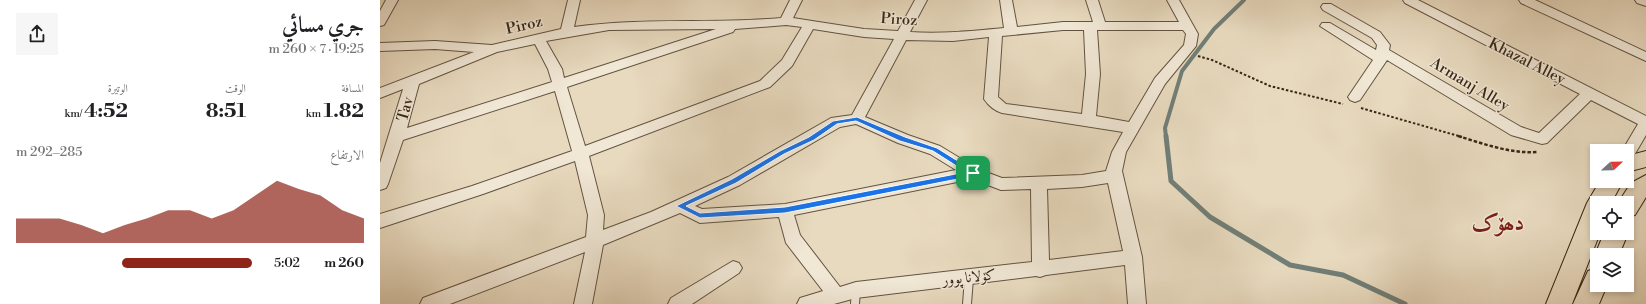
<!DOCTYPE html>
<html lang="ar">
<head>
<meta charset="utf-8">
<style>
  :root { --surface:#fff; --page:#f6f6f6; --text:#202124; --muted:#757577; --accent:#8f2418 }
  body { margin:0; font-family:"Libre Bodoni",Amiri,serif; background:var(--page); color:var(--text); direction:rtl; height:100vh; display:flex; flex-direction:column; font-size:15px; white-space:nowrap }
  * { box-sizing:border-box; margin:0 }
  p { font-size:13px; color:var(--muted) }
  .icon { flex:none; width:22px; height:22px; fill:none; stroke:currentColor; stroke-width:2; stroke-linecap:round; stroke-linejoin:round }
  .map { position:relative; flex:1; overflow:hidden; direction:ltr }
  .side { display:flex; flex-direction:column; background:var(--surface); width:380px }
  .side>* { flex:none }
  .needle { width:26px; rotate:68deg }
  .buttons { position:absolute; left:1210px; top:144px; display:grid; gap:8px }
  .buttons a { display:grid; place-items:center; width:44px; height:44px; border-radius:0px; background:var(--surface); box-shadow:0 2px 6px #0003; font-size:20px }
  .pin { position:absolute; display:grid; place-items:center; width:34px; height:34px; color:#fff; margin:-17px; border-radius:8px; box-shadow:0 2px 6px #0006 }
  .round { display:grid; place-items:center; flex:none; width:42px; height:42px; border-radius:0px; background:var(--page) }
  .head { display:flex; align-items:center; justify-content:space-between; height:68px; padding:0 16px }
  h1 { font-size:22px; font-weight:700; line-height:30px }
  .metrics { display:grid; grid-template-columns:repeat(3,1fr); gap:6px; height:68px; padding:4px 16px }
  .metrics div { display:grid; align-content:center }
  .metrics b { font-size:20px; font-weight:700 }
  .metrics small { font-size:11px; font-weight:400 }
  .metrics p { font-size:11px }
  .chart { height:112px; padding:8px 16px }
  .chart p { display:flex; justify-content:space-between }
  .chart svg { width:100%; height:72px; margin-top:4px; fill:var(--accent); opacity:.7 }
  ul { padding:0 16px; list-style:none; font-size:13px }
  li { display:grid; grid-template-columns:64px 48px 1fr; align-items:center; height:30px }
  li i { height:10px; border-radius:5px; background:var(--accent) }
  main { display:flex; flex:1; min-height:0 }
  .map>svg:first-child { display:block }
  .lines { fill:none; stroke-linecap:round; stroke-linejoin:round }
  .stream-far1 { stroke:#717f77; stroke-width:4 }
  .stream { stroke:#717f77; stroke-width:5 }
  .lane-casing { stroke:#635340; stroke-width:10 }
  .street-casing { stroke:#635340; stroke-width:2 }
  .primary-casing { stroke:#372615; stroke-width:2 }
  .path-far1 { stroke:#372615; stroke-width:2; stroke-dasharray:2.5 2; stroke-linecap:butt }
  .path { stroke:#372615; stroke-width:2.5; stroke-dasharray:3.5 2; stroke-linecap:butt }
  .lane { stroke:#f0e7d5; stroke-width:8 }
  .street { fill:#f0e7d5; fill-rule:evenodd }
  .primary { fill:#e8dabf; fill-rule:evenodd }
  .route { fill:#1a73e8; stroke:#fff; fill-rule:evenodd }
  .labels { text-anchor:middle; stroke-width:3; stroke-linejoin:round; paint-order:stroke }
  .street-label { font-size:15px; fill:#372615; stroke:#f0e7d5 }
  .town-label { font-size:23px; font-weight:bold; fill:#7a1f14; stroke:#f0e7d5 }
</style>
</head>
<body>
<main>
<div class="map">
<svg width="1266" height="304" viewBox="0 0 1266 304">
  <rect width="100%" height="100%" fill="#e8dabf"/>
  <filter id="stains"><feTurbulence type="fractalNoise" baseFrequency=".005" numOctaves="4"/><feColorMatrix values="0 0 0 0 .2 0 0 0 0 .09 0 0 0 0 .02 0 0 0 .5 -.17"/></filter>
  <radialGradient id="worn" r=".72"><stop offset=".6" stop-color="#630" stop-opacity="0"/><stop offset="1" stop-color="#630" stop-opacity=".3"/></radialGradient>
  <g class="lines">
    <!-- stream-far1 -->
    <path class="stream-far1" d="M 786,137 L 785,128 L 802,71 L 834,29 L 864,0"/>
    <!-- stream -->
    <path class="stream" d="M 786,136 L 791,181 L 830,217 L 910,265 L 963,275 L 1025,304"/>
    <defs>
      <path id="lane" d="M 475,304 L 476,290
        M 587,304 L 589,278"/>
      <path id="street" d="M 6,0 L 18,0 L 4,25 L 0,26 L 0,11 Z
        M 188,0 L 200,0 L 194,27 C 263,17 333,24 401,18 L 410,0 L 422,0 L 413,18 L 484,29 L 518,31 L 535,0 L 547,0 L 530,32 C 562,34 593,31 624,28 L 620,0 L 632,0 L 637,27 L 683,22 L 713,22 L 706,0 L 718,0 L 725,22 L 799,22 L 787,0 L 799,0 L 818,34 L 816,46 L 785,84 L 746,152 L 742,171 L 762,257 L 766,304 L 748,304 L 745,265 L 666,275 L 660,277 L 656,276 L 476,298 L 454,304 L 417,304 L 420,298 L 443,291 L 406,243 L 399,217 L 320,223 L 300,213 L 223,245 L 212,304 L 194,304 L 205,252 L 70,304 L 40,304 L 43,298 L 206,237 L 208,215 L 195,161 L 103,194 L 0,228 L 0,214 L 92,186 L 192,151 L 175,91 L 23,140 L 8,184 L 6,188 L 0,190 L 0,163 L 23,89 L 0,98 L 0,88 L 94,52 L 55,49 L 0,51 L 0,43 L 55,41 L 112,45 L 181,29 ZM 406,25 L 422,27 L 402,60 L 380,81 L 205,146 L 187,87 L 353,32 L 355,29 ZM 336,29 L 184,78 L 182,69 L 166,41 L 229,30 ZM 433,29 L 484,37 L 514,39 L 472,115 L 451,118 L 348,177 L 271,212 L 223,230 L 224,215 L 209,156 L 390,87 L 412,66 ZM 683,30 L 704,30 L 706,74 L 702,114 L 626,104 L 618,97 L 622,36 ZM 717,30 L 803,30 L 806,34 L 804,45 L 775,78 L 749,122 L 716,116 L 720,74 ZM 609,37 L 604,99 C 608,105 615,111 622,113 L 743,132 L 732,152 L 726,171 L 702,175 L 622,178 L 598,169 L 560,146 L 528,135 L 485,117 L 526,40 L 573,41 ZM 155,44 L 168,69 L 172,82 L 27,128 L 39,84 L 117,52 ZM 476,124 L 518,143 L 550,154 L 576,170 L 405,204 L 322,209 L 315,206 L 360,185 L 460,127 ZM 592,179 L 621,190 L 651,189 L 652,262 L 476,282 L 460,287 L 420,235 L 414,215 ZM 728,183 L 743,251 L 669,260 L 667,189 L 702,187 Z
        M 1023,0 L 1038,0 L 1266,116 L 1266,135 L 1252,159 L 1247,161 L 1247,151 L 1242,151 L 1258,124 L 1211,100 L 1167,143 L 1162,144 L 1131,135 L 1007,60 L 980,100 L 975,102 L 970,100 L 968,97 L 993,60 L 940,26 L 942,23 L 950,23 L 996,50 L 997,45 L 992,38 L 943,10 L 941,7 L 943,4 L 951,4 L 1000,32 L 1010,45 L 1009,50 L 1141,127 L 1159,133 L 1200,94 L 1025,3 Z
        M 1139,0 L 1155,0 L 1266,52 L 1266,61 L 1141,3 Z
        M 1255,0 L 1266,0 L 1266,6 L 1257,3 Z
        M 353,261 L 359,263 L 362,268 L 359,273 L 312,304 L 288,304 L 291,298 Z"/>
      <path id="primary" d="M 1266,151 L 1266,167 L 1247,172 L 1247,156 Z
        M 1266,175 L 1266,197 L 1255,215 L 1247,217 L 1247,203 L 1238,203 L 1251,183 Z
        M 1220,181 L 1243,181 L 1231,203 L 1217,203 L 1217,233 L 1220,233 L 1192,304 L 1166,304 L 1207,203 Z
        M 1247,231 L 1248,233 L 1239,255 L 1217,255 L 1217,260 L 1215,255 L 1224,233 L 1247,233 Z
        M 1217,268 L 1217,285 L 1227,285 L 1219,304 L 1193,304 L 1208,271 Z"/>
    </defs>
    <!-- lane casing -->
    <use href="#lane" class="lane-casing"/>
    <!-- street casing -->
    <use href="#street" class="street-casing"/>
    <!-- primary casing -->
    <use href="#primary" class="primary-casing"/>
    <!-- path-far1 -->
    <path class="path-far1" d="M 818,56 L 832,60 L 890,86 L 963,104
      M 981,108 L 1082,137"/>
    <!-- path -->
    <path class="path" d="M 1078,136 C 1104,144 1131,154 1158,152"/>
    <!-- lane -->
    <use href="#lane" class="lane"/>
    <!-- street -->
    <use href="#street" class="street"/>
    <!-- primary -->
    <use href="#primary" class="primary"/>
  </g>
  <!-- route -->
  <path class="route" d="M 477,117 L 525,137 L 557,148 L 597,173 L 593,176 L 405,213 L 320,218 L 296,206 L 352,179 L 400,151 L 429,137 L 453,121 ZM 476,121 L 520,141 L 553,151 L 586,172 L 405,207 L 320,213 L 306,206 L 356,183 L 404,154 L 434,140 L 457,124 Z"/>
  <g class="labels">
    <!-- street labels -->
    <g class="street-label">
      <text transform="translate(519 19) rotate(4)" y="5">Piroz</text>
      <text transform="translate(144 25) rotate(-13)" y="5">Piroz</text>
      <text transform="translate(1147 61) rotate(27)" y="5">Khazal Alley</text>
      <text transform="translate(1090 84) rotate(31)" y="5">Armanj Alley</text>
      <text transform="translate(25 109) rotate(-74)" y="5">Tav</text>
      <text transform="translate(589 277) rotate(-6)" y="5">کۆلانا پوور</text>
    </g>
    <!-- town labels -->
    <g class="town-label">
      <text x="1118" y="230">دھۆک</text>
    </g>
  </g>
  <rect width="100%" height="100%" filter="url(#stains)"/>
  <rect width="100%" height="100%" fill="url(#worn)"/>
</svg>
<div class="buttons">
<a><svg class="needle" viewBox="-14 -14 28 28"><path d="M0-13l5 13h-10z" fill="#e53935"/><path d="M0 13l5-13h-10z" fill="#757577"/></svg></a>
<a><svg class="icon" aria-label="locate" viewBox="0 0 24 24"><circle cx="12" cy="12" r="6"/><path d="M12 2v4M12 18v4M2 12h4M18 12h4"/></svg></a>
<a><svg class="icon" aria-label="layers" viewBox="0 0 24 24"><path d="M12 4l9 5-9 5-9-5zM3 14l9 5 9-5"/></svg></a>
</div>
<div class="pin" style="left:593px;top:173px;background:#1e9e55"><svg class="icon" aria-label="arrive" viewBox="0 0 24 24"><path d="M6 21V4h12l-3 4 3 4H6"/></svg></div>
</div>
<section class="side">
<div class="head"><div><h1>جري مسائي</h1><p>19:25 · 7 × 260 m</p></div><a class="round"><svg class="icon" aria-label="share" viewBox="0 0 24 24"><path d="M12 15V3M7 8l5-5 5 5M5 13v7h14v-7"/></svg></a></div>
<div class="metrics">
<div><p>المسافة</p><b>1.82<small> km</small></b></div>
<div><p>الوقت</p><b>8:51</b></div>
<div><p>الوتيرة</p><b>4:52<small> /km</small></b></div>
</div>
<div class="chart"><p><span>الارتفاع</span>285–292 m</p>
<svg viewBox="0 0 160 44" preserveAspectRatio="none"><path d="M0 44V29L10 29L20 29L30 33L40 38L50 33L60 29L70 24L80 24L90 29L100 24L110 15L120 6L130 11L140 15L150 24L160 29V44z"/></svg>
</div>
<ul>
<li><b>260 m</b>5:02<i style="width:55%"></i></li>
</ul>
</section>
</main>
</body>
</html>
